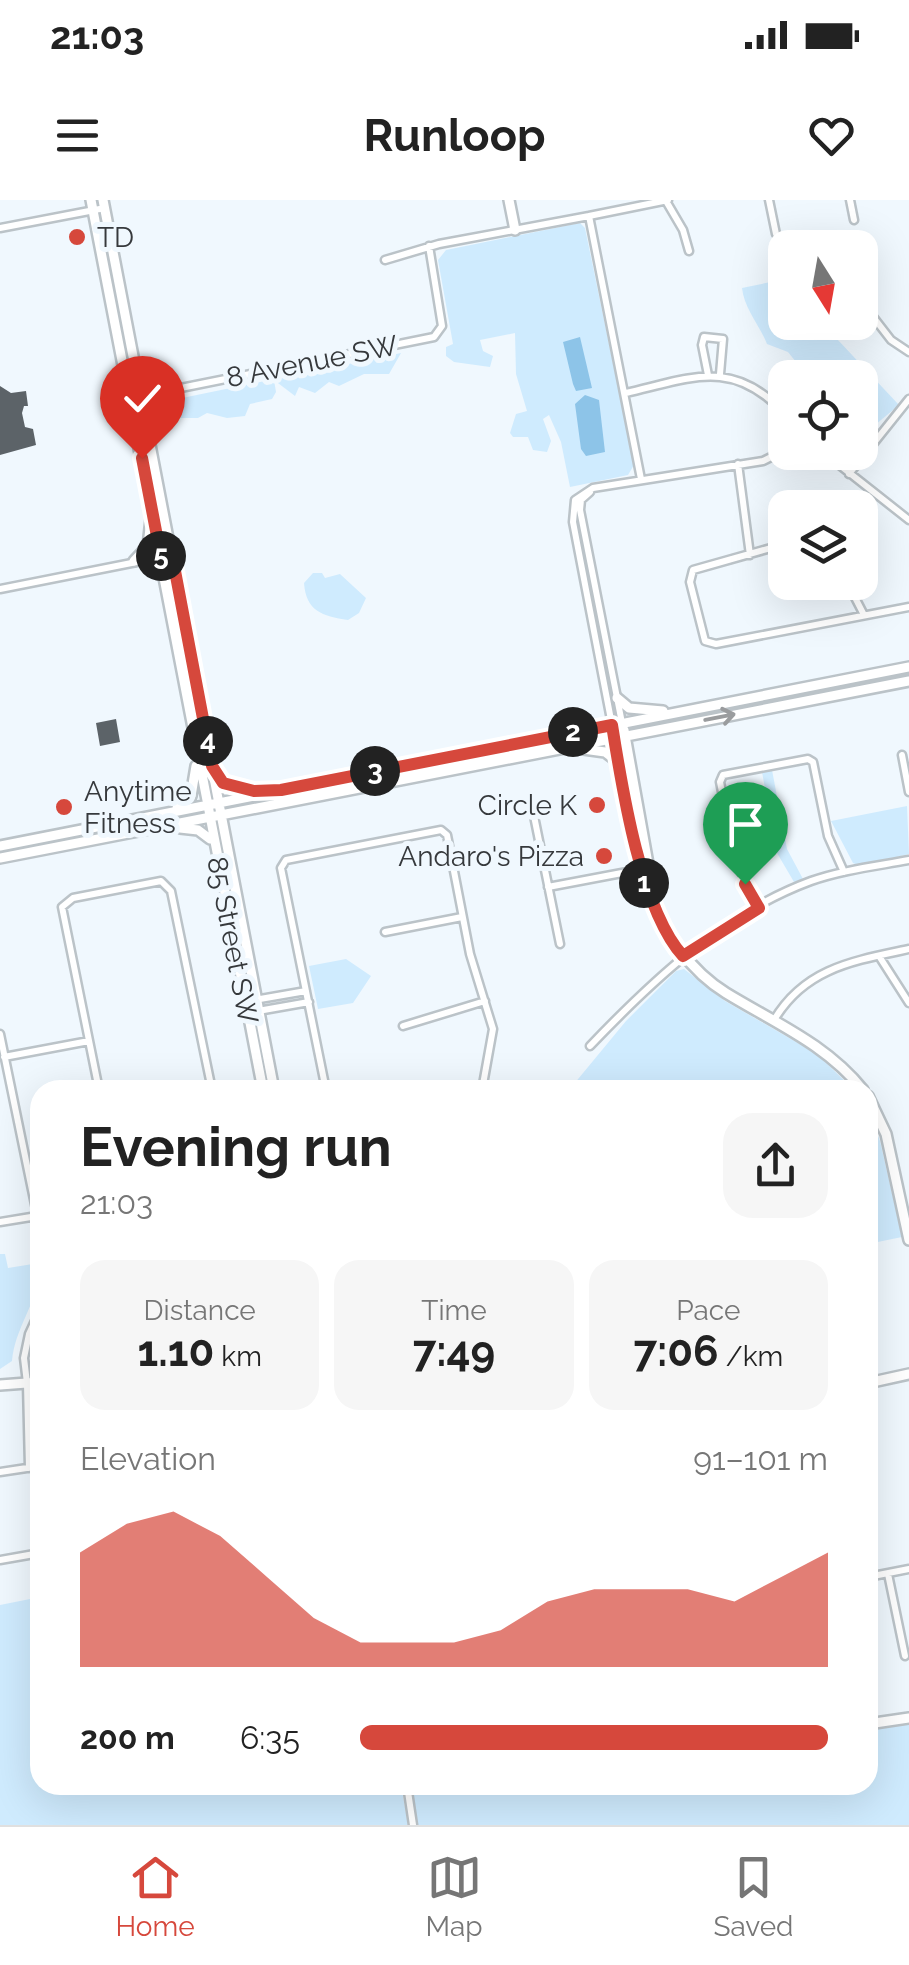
<!DOCTYPE html>
<html lang="en">
<head>
<meta charset="utf-8">
<style>
  :root { --surface:#fff; --page:#f6f6f6; --text:#222; --muted:#767676; --line:#e0e0e0; --accent:#d6483c }
  body { margin:0; font-family:Raleway,sans-serif; background:var(--page); color:var(--text); height:100vh; display:flex; flex-direction:column; font-size:38px; white-space:nowrap }
  * { box-sizing:border-box; margin:0 }
  p { font-size:32px; color:var(--muted) }
  .icon { flex:none; width:55px; height:55px; fill:none; stroke:currentColor; stroke-width:2; stroke-linecap:round; stroke-linejoin:round }
  .map { position:relative; flex:1; overflow:hidden }
  .panel { position:absolute; left:30px; top:880px; width:848px; height:715px; display:flex; flex-direction:column; background:var(--surface); border-radius:30px; box-shadow:0 10px 40px #0002 }
  .panel>* { flex:none }
  .needle { width:65px; rotate:169deg }
  .tools { position:absolute; left:768px; top:30px; display:grid; gap:20px }
  .tools a { display:grid; place-items:center; width:110px; height:110px; border-radius:20px; background:var(--surface); box-shadow:0 10px 40px #0002; font-size:50px }
  .pin { position:absolute; display:grid; place-items:center; width:85px; height:85px; color:#fff; margin:-102px -42px; border-radius:50% 50% 50% 0; rotate:-45deg; box-shadow:0 0 10px #0007 }
  .pin .icon { rotate:45deg }
  .km { position:absolute; width:50px; height:50px; margin:-25px; border-radius:50%; background:#222; color:#fff; font-size:28px; line-height:50px; text-align:center }
  .round { display:grid; place-items:center; flex:none; width:105px; height:105px; border-radius:30px; background:var(--page) }
  .headline { display:flex; align-items:center; justify-content:space-between; height:170px; padding:0 50px }
  h1 { font-size:55px; font-weight:700; line-height:75px }
  .stats { display:grid; grid-template-columns:repeat(3,1fr); gap:15px; height:170px; padding:10px 50px }
  .stats div { display:grid; align-content:center; border-radius:25px; background:var(--page); text-align:center }
  .stats b { font-size:42px; font-weight:700 }
  .stats small { font-size:28px; font-weight:400 }
  .stats p { font-size:28px }
  .chart { height:280px; padding:20px 50px }
  .chart p { display:flex; justify-content:space-between }
  .chart svg { width:100%; height:180px; margin-top:10px; fill:var(--accent); opacity:.7 }
  ul { padding:0 50px; list-style:none; font-size:32px }
  li { display:grid; grid-template-columns:160px 120px 1fr; align-items:center; height:75px }
  li i { height:25px; border-radius:12px; background:var(--accent) }
  .status { display:flex; justify-content:space-between; align-items:center; height:70px; padding:0 50px; background:var(--surface); direction:ltr }
  .status svg { height:28px; fill:currentColor }
  header { display:flex; justify-content:space-between; align-items:center; height:130px; padding:0 50px; background:var(--surface); font-size:45px; font-weight:700 }
  .menu { display:flex; justify-content:space-around; align-items:center; height:140px; border-top:2px solid var(--line); background:var(--surface); font-size:28px; color:var(--muted) }
  .menu a { display:grid; justify-items:center; gap:5px }
  .menu .current { color:var(--accent) }
  .map>svg:first-child { display:block }
  .green { fill:#cfebfe }
  .water { fill:#8dc4e8 }
  .building { fill:#5c6368 }
  .lines { fill:none; stroke-linecap:round; stroke-linejoin:round }
  .street-casing { stroke:#bbc3c8; stroke-width:11 }
  .secondary-casing { stroke:#bbc3c8; stroke-width:14 }
  .street { stroke:#fff; stroke-width:6 }
  .secondary { stroke:#fff; stroke-width:9 }
  .oneway { stroke:#9a9c9e }
  .route-casing { stroke:#fff; stroke-width:20 }
  .route { stroke:#d6483c; stroke-width:12 }
  .poi-dot { fill:#d6483c; stroke:#f0f8fe; stroke-width:4 }
  .labels { text-anchor:middle; stroke-width:10; stroke-linejoin:round; paint-order:stroke }
  .poi-label { font-size:28px; fill:#36393c; stroke:#f0f8fe; text-anchor:start }
  .street-label { font-size:28px; fill:#36393c; stroke:#f0f8fe }
</style>
</head>
<body>
<div class="status"><b>21:03</b><svg viewBox="0 0 49 12"><path d="M0 12V9h3v3zM5 12V6h3v6zM10 12V3h3v9zM15 12V0h3v12zM26 1h20v11H26zM47 4h2v5h-2z"/></svg></div>
<header><svg class="icon" aria-label="menu" viewBox="0 0 24 24"><path d="M4 6h16M4 12h16M4 18h16"/></svg>Runloop<svg class="icon" aria-label="heart" viewBox="0 0 24 24"><path d="M12 20l-8-8c-3-5 5-10 8-4 3-6 11-1 8 4z"/></svg></header>
<div class="map">
<svg width="909" height="1625" viewBox="0 0 909 1625">
  <rect width="100%" height="100%" fill="#f0f8fe"/>
  <!-- green -->
  <path class="green" d="M 580,23 L 585,28 L 634,265 L 628,275 L 570,287 L 561,242 L 549,215 L 543,219 L 551,241 L 547,252 L 533,250 L 528,237 L 513,237 L 510,233 L 516,214 L 527,211 L 516,174 L 515,133 L 480,140 L 483,151 L 493,156 L 490,167 L 454,162 L 446,156 L 446,147 L 453,144 L 438,60 L 446,50 Z
    M 785,79 L 785,122 L 822,123 L 899,205 L 875,225 L 874,235 L 860,226 L 860,178 L 808,177 L 788,152 L 767,144 C 759,124 744,108 742,88 Z
    M 401,153 L 389,174 L 364,174 L 339,186 L 329,182 L 315,193 L 299,187 L 295,196 L 274,180 L 276,192 L 272,199 L 250,204 L 245,216 L 227,218 L 207,213 L 198,218 L 163,218 L 156,208 L 158,203 Z
    M 313,373 L 322,373 L 325,378 L 340,374 L 366,398 L 359,413 L 348,420 C 322,416 306,411 304,383 Z
    M 772,570 L 787,649 L 803,679 L 794,682 L 777,653 L 762,572 Z
    M 907,606 L 909,654 L 860,666 L 853,663 L 831,621 Z
    M 346,759 L 371,776 L 353,803 L 318,809 L 309,766 Z
    M 684,769 L 725,801 L 817,854 L 854,890 L 569,890 L 626,821 L 676,771 Z
    M 868,911 L 880,941 L 902,1037 L 868,1044 Z
    M 0,1054 L 5,1054 L 8,1068 L 39,1063 C 42,1098 15,1125 12,1161 L 0,1169 Z
    M 40,1397 L 40,1585 L 401,1585 L 408,1625 L 0,1625 L 0,1405 Z
    M 909,1518 L 909,1625 L 413,1625 L 408,1585 L 868,1585 L 868,1524 Z"/>
  <!-- water -->
  <path class="water" d="M 580,137 L 592,188 L 576,191 L 573,184 L 563,142 Z
    M 585,195 L 599,200 L 605,252 L 586,256 L 581,249 L 575,204 Z"/>
  <!-- building -->
  <path class="building" d="M 0,186 L 11,193 L 26,191 L 28,206 L 24,206 L 22,213 L 25,227 L 33,229 L 36,245 L 0,255 Z
    M 116,519 L 120,542 L 100,546 L 96,523 Z"/>
  <g class="lines">
    <defs>
      <path id="street" d="M 769,0 L 776,34
        M 850,0 L 854,20
        M 666,1 L 683,30 L 689,51
        M 589,16 L 668,0
        M 0,28 L 105,8
        M 385,60 L 439,44 L 589,16 L 641,279
        M 867,109 L 891,140 L 909,152
        M 708,175 L 702,145 L 704,137 L 723,139 L 720,174
        M 626,193 C 691,178 733,157 785,214
        M 131,198 L 434,137 L 442,126 L 429,46
        M 823,252 L 909,320
        M 738,264 L 750,355
        M 849,274 L 909,199
        M 590,292 L 581,300 L 580,310 L 622,523
        M 785,344 L 693,370 L 690,382 L 705,441 L 716,444 L 909,407
        M 847,382 L 864,415
        M 0,389 L 172,355
        M 612,525 L 573,322 L 575,300 L 593,288 L 763,261 L 785,250
        M 902,555 L 909,592
        M 534,616 L 560,744
        M 548,687 L 643,669
        M 759,708 L 736,662 L 720,582 L 723,575 L 808,559 L 813,562 L 828,636 L 844,672
        M 385,732 L 462,717
        M 879,756 L 909,803
        M 254,800 L 306,791
        M 258,811 L 309,802
        M 774,820 C 805,768 853,761 909,749
        M 403,826 L 485,801
        M 0,834 L 40,1029
        M 590,846 C 653,780 724,713 811,681 C 842,670 877,666 909,660
        M 4,857 L 89,841
        M 99,890 L 62,707 L 73,698 L 161,681 L 171,691 L 212,890
        M 326,890 L 281,668 L 286,660 L 441,630 L 447,635 L 470,754 L 493,829 L 482,890
        M 0,1022 L 37,1016
        M 40,1110 L 29,1134 L 24,1158 L 27,1183 L 34,1197 L 40,1264
        M 27,1184 L 29,1268
        M 0,1272 L 40,1266
        M 0,1360 L 40,1353
        M 888,1374 L 905,1456
        M 868,1377 L 909,1369
        M 407,1585 L 413,1625"/>
      <path id="secondary" d="M 91,0 L 263,890
        M 103,0 L 274,890
        M 509,0 L 515,30
        M 134,361 L 148,346 L 151,319
        M 617,498 L 629,508 L 663,511
        M 612,525 C 628,617 639,739 726,793 C 775,823 826,844 863,890
        M 624,530 L 654,697
        M 576,548 L 605,552 L 617,561
        M 215,573 L 228,585 L 259,591
        M 177,608 L 191,596 L 196,566
        M 180,628 L 198,630 L 210,639
        M 0,646 L 909,467
        M 0,658 L 909,481
        M 868,896 L 886,934 L 909,1040
        M 868,1183 L 909,1174
        M 0,1185 L 40,1182
        M 868,1524 L 909,1518"/>
    </defs>
    <!-- street casing -->
    <use href="#street" class="street-casing"/>
    <!-- secondary casing -->
    <use href="#secondary" class="secondary-casing"/>
    <!-- street -->
    <use href="#street" class="street"/>
    <!-- secondary -->
    <use href="#secondary" class="secondary"/>
  </g>
  <!-- one-way arrows -->
  <defs><path id="oneway-shaft" d="M-6 0H5M1.5-3L5.5 0L1.5 3" fill="none" stroke-width="1.6" stroke-linecap="round" stroke-linejoin="round" transform="scale(2.5)"/></defs>
  <use class="oneway" href="#oneway-shaft" transform="translate(720 517) rotate(-11)"/>
  <g class="lines">
    <defs>
      <path id="route" d="M 142,258 L 161,357 L 172,355 L 212,566 L 223,583 L 254,591 L 281,590 L 612,525 C 622,588 641,710 683,756 L 759,708 L 745,684"/>
    </defs>
    <!-- route casing -->
    <use href="#route" class="route-casing"/>
    <!-- route -->
    <use href="#route" class="route"/>
  </g>
  <!-- markers -->
  <g class="poi-dot">
    <circle cx="77" cy="37" r="10"/>
    <circle cx="597" cy="605" r="10"/>
    <circle cx="64" cy="607" r="10"/>
    <circle cx="604" cy="656" r="10"/>
  </g>
  <g class="labels">
    <!-- poi labels -->
    <g class="poi-label">
      <text x="97" y="47">TD</text>
      <text x="84" y="601">Anytime<tspan x="84" dy="32">Fitness</tspan></text>
      <text x="577" y="615" text-anchor="end">Circle K</text>
      <text x="584" y="666" text-anchor="end">Andaro's Pizza</text>
    </g>
    <!-- street labels -->
    <g class="street-label">
      <text transform="translate(312 161) rotate(-11)" y="10">8 Avenue SW</text>
      <text transform="translate(233 740) rotate(79)" y="10">85 Street SW</text>
    </g>
  </g>
</svg>
<div class="tools">
<a><svg class="needle" viewBox="-14 -14 28 28"><path d="M0-13l5 13h-10z" fill="#e53935"/><path d="M0 13l5-13h-10z" fill="#767676"/></svg></a>
<a><svg class="icon" aria-label="locate" viewBox="0 0 24 24"><circle cx="12" cy="12" r="6"/><path d="M12 2v4M12 18v4M2 12h4M18 12h4"/></svg></a>
<a><svg class="icon" aria-label="layers" viewBox="0 0 24 24"><path d="M12 4l9 5-9 5-9-5zM3 14l9 5 9-5"/></svg></a>
</div>
<div class="pin" style="left:745px;top:684px;background:#1e9e55"><svg class="icon" aria-label="arrive" viewBox="0 0 24 24"><path d="M6 21V4h12l-3 4 3 4H6"/></svg></div>
<div class="pin" style="left:142px;top:258px;background:#d93025"><svg class="icon" aria-label="check" viewBox="0 0 24 24"><path d="M5 12l5 5 9-10"/></svg></div>
<b class="km" style="left:644px;top:683px">1</b>
<b class="km" style="left:573px;top:532px">2</b>
<b class="km" style="left:375px;top:571px">3</b>
<b class="km" style="left:208px;top:541px">4</b>
<b class="km" style="left:161px;top:356px">5</b>
<section class="panel">
<div class="headline"><div><h1>Evening run</h1><p>21:03</p></div><a class="round"><svg class="icon" aria-label="share" viewBox="0 0 24 24"><path d="M12 15V3M7 8l5-5 5 5M5 13v7h14v-7"/></svg></a></div>
<div class="stats">
<div><p>Distance</p><b>1.10<small> km</small></b></div>
<div><p>Time</p><b>7:49</b></div>
<div><p>Pace</p><b>7:06<small> /km</small></b></div>
</div>
<div class="chart"><p><span>Elevation</span>91–101 m</p>
<svg viewBox="0 0 160 44" preserveAspectRatio="none"><path d="M0 44V16L10 9L20 6L30 12L40 22L50 32L60 38L70 38L80 38L90 35L100 28L110 25L120 25L130 25L140 28L150 22L160 16V44z"/></svg>
</div>
<ul>
<li><b>200 m</b>6:35<i style="width:100%"></i></li>
</ul>
</section>
</div>
<nav class="menu">
<a class="current"><svg class="icon" aria-label="home" viewBox="0 0 24 24"><path d="M3 11l9-7 9 7M6 9v11h12V9"/></svg>Home</a>
<a><svg class="icon" aria-label="map" viewBox="0 0 24 24"><path d="M3 6l6-2 6 2 6-2v14l-6 2-6-2-6 2zM9 4v14M15 6v14"/></svg>Map</a>
<a><svg class="icon" aria-label="saved" viewBox="0 0 24 24"><path d="M7 4h10v16l-5-4-5 4z"/></svg>Saved</a>
</nav>
</body>
</html>
